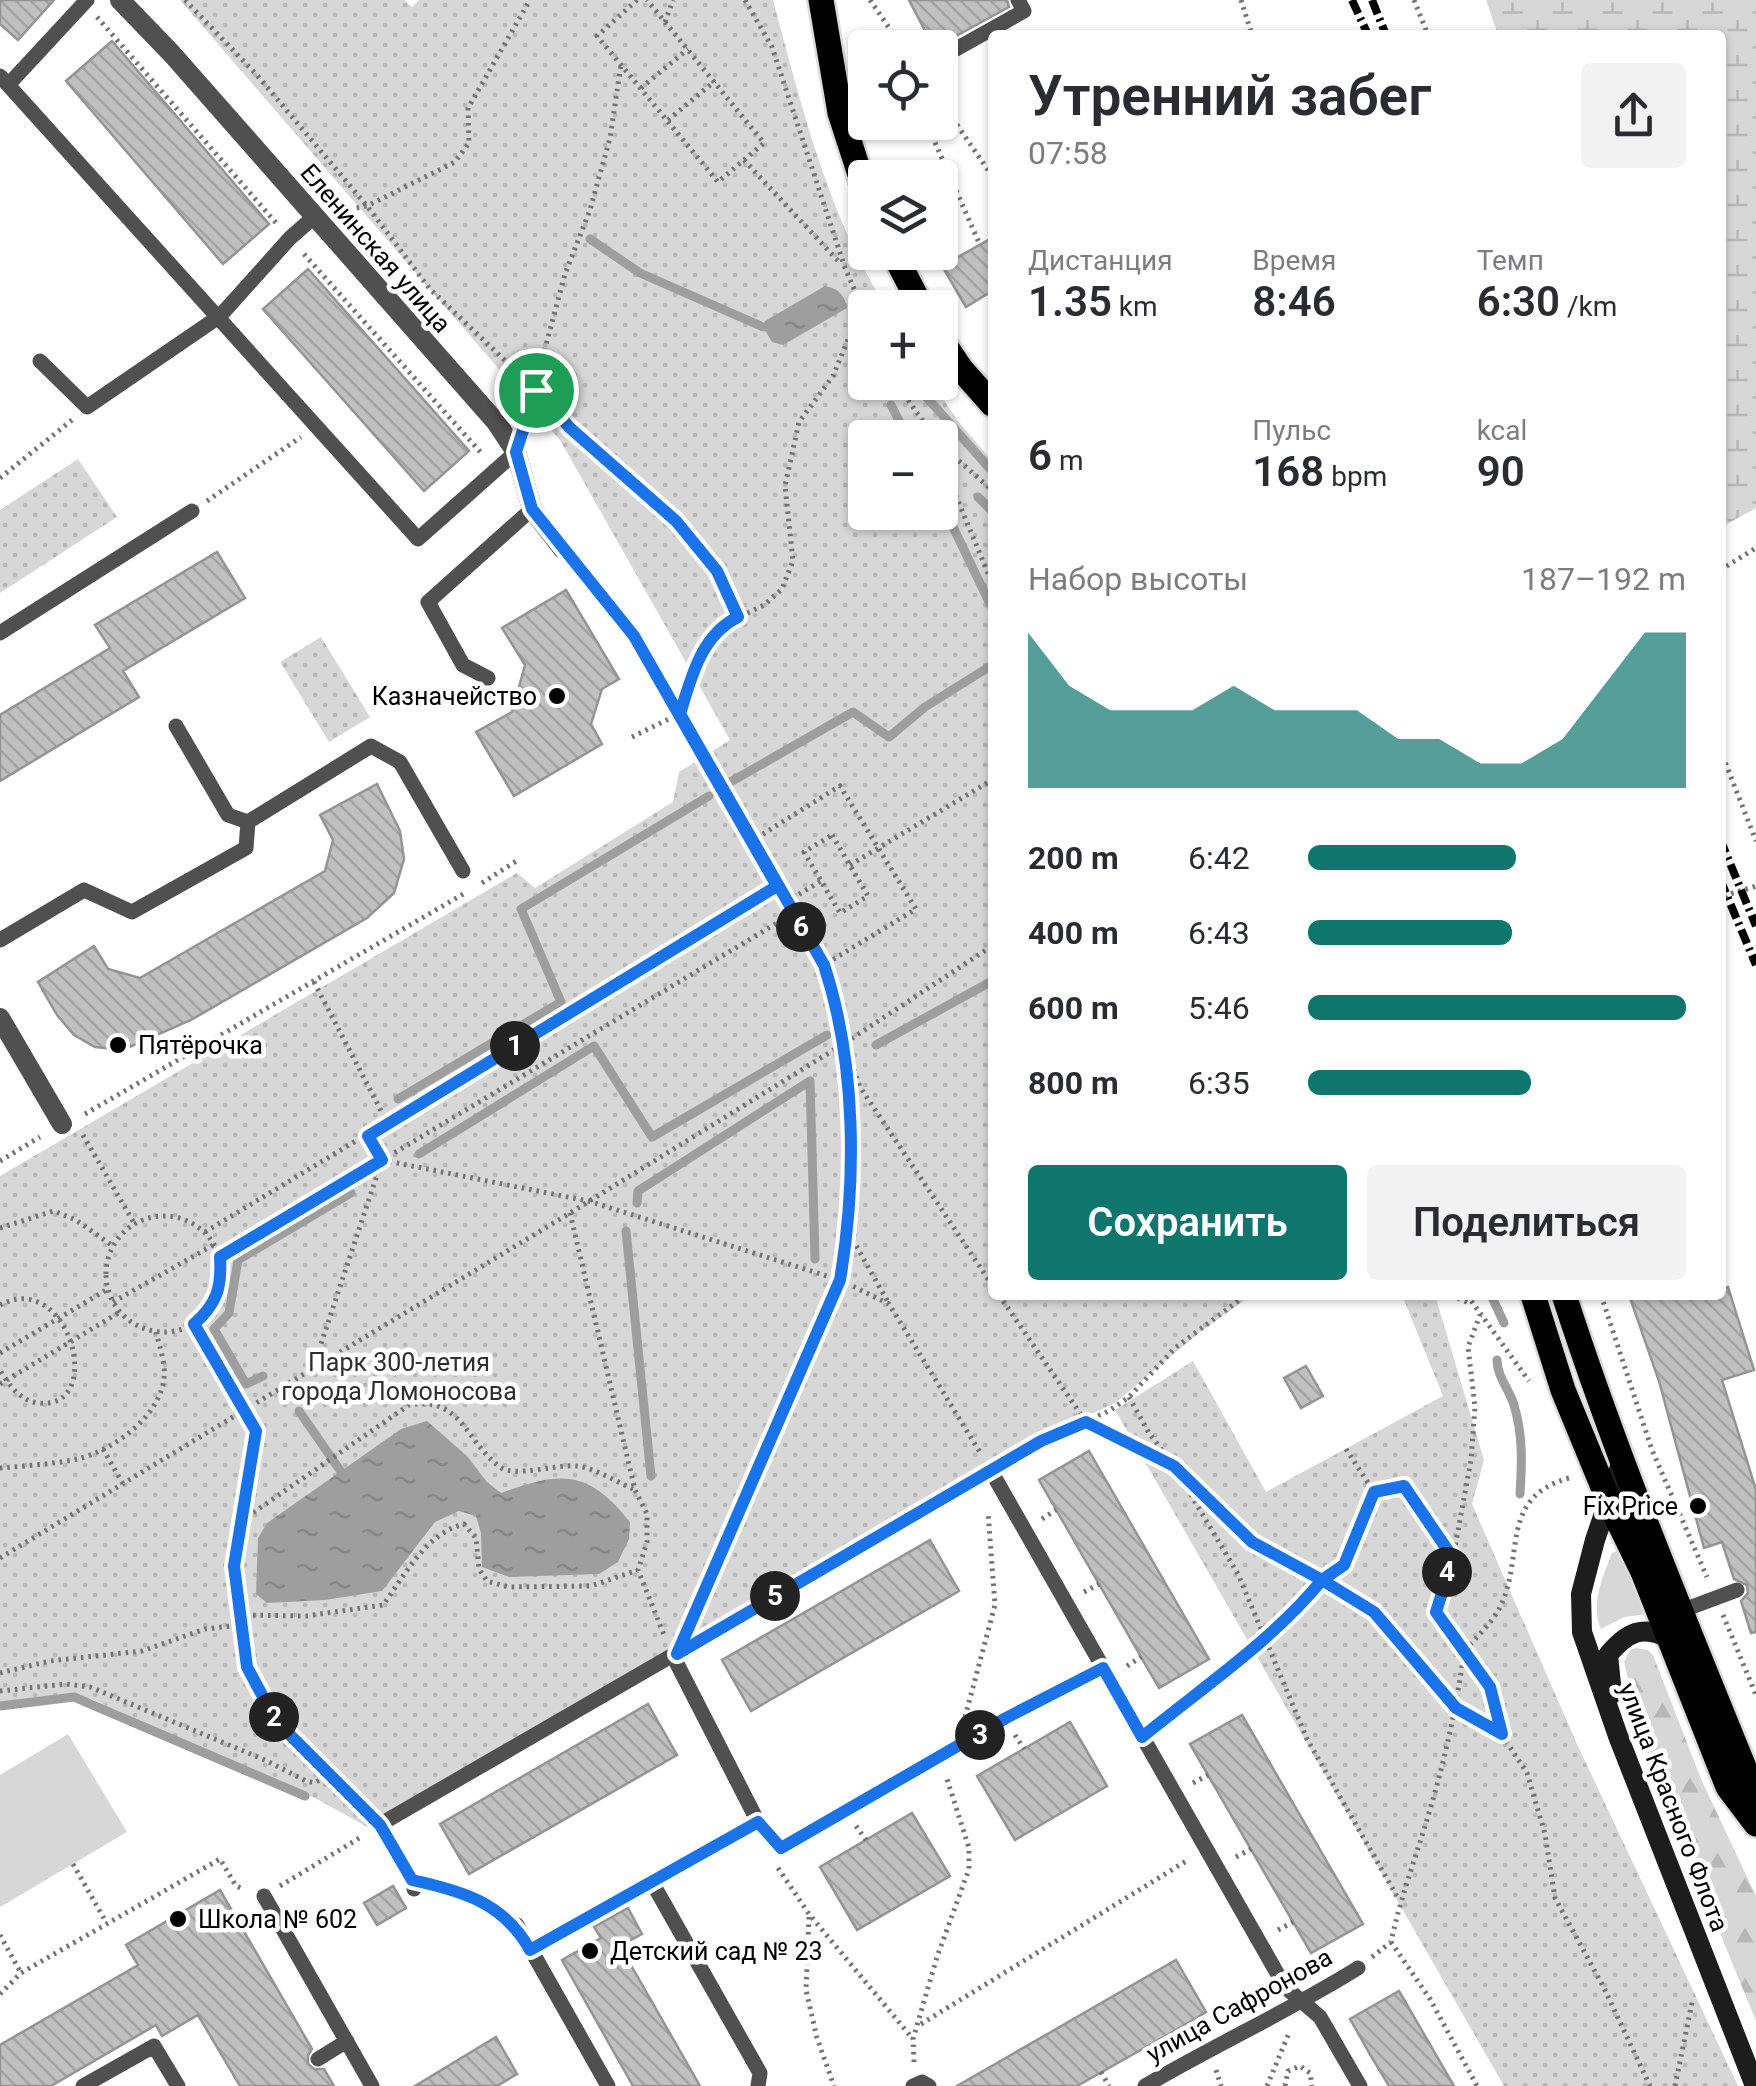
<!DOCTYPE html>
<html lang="ru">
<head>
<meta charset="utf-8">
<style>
  :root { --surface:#fff; --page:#f2f2f3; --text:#2b2b33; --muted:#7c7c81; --accent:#0f766e }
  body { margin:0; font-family:Roboto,sans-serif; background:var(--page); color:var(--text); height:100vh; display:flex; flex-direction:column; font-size:38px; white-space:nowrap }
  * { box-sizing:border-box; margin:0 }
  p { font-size:32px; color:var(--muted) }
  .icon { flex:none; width:55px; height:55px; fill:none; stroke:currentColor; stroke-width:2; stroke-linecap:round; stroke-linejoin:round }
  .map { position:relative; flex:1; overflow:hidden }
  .drawer { position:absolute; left:988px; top:30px; width:738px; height:1270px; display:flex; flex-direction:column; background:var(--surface); border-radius:10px; box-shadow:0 2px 8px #0004 }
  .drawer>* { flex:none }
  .buttons { position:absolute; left:848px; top:30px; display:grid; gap:20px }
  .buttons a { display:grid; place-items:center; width:110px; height:110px; border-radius:10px; background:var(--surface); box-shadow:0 2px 8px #0004; font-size:50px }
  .pin { position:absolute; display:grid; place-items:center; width:85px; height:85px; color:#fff; margin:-42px; border:5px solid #fff; border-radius:50%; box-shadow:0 2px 10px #0007 }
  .km { position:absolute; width:50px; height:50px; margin:-25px; border-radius:50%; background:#222; color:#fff; font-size:28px; line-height:50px; text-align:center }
  .round { display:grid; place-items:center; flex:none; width:105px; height:105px; border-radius:10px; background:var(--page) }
  .headline { display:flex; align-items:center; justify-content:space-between; height:170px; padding:0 40px }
  h1 { font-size:55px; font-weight:600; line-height:75px }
  .figures { display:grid; grid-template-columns:repeat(3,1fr); gap:15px; height:170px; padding:10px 40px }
  .figures div { display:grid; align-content:center }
  .figures b { font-size:42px; font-weight:600 }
  .figures small { font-size:28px; font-weight:400 }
  .figures p { font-size:28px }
  .chart { height:280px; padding:20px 40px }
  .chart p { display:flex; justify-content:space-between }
  .chart svg { width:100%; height:180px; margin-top:10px; fill:var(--accent); opacity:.7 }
  .button { display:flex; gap:20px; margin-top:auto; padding:20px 40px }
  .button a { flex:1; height:115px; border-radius:10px; background:var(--accent); color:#fff; font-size:40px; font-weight:600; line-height:115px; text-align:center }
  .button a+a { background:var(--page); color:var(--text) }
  ul { padding:0 40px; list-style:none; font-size:32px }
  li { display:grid; grid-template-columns:160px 120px 1fr; align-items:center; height:75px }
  li i { height:25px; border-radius:12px; background:var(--accent) }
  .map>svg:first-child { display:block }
  .grass { fill:#d7d7d7 }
  .forest { fill:url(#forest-firs) }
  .wetland { fill:url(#wetland-marsh) }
  .park { fill:url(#park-dots); fill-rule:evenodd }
  .water { fill:url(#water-ripples) }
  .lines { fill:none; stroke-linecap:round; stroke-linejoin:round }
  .stream { stroke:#9e9e9e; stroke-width:9 }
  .building { fill:url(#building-back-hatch); stroke:#949494; stroke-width:2.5 }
  .primary-casing { stroke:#dbdbdb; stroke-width:30 }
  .path { stroke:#727272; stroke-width:5; stroke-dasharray:2.5 5; stroke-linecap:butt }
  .lane { stroke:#505050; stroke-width:15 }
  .street { stroke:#505050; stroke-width:20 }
  .secondary { stroke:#1d1d1d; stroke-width:20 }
  .primary { stroke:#000; stroke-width:25 }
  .rail { stroke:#000; stroke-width:8; stroke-dasharray:15 5 2.5 5; stroke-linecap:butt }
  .route-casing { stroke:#fff; stroke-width:20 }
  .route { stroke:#1a73e8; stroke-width:12 }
  .poi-dot { fill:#000; stroke:#fff; stroke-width:4 }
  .labels { text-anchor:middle; stroke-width:9; stroke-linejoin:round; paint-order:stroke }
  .street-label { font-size:25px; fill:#000; stroke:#fff }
  .poi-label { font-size:25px; fill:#000; stroke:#fff; text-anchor:start }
  .park-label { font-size:25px; fill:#2e2e2e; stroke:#fff }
</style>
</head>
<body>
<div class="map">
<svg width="1756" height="2086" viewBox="0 0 1756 2086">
  <defs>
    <pattern id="forest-firs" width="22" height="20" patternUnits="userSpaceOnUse" patternTransform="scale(2.5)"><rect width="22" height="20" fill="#d7d7d7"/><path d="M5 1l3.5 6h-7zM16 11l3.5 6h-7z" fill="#b7b7b7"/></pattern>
    <pattern id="wetland-marsh" width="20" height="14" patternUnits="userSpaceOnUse" patternTransform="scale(2.5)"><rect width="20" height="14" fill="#d7d7d7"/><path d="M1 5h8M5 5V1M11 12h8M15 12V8" fill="none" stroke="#b7b7b7"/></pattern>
    <pattern id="park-dots" width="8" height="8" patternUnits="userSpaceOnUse" patternTransform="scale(2.5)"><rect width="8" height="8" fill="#d7d7d7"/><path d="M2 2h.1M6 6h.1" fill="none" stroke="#b7b7b7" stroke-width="1.8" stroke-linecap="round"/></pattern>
    <pattern id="water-ripples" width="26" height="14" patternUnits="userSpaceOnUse" patternTransform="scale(2.5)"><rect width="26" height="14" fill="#9e9e9e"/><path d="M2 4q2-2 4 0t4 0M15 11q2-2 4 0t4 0" fill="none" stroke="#868686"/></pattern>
    <pattern id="building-back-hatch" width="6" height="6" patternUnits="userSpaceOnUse" patternTransform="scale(2.5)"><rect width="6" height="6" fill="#c0c0c0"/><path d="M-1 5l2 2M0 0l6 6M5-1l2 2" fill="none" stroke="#a3a3a3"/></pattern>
  </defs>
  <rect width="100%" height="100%" fill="#fff"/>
  <!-- grass -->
  <path class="grass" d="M 1621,1549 L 1649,1614 L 1624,1617 L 1601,1629 C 1590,1605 1603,1576 1612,1553 Z
    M 68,1734 L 127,1832 L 0,1907 L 0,1775 Z"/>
  <!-- forest -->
  <path class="forest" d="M 1636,1648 L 1648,1650 L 1653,1655 L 1701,1779 L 1756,1896 L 1756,2021 L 1647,1755 L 1624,1662 L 1630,1650 Z"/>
  <!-- wetland -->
  <path class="wetland" d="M 1486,0 L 1756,0 L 1756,508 L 1720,528 L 1720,35 L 1498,35 Z"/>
  <!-- park -->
  <path class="park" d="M 180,0 L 404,0 L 412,7 L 419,0 L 773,0 C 801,104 828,216 886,307 L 865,308 L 865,382 L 933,383 L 957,420 L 992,461 L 992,1295 L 1252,1295 L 1200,1332 L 1115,1403 L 1037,1439 L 369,1828 L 315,1798 L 91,1699 L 0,1709 L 0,1176 L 517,873 L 535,888 L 673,802 L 679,772 L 730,740 L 560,440 ZM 865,438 L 940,438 L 940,512 L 865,512 Z
    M 78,459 L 117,517 L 0,593 L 0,510 Z
    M 321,637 L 370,717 L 329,742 L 280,662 Z
    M 1399,1295 L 1435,1295 L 1484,1460 L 1472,1504 L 1577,1744 L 1738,2086 L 1504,2086 L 1115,1410 L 1193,1361 L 1266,1492 L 1443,1396 L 1404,1300 Z"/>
  <!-- water -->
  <path class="water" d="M 825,286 C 839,289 844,294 847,308 L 783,345 L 772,342 L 763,327 L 765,321 Z
    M 427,1421 L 467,1456 L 487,1482 L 501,1493 C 561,1471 588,1469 630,1522 L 629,1539 L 618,1562 L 599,1574 L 509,1577 L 482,1567 L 481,1533 L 476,1516 L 459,1511 L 435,1522 L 382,1591 L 325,1600 L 267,1603 L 256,1594 L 258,1538 L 267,1523 L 401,1429 Z"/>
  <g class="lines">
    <!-- stream -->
    <path class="stream" d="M 590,239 L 640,273 L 763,327
      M 913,382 L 992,471
      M 891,405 L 908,438
      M 978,497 L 992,511
      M 940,500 L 992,608
      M 727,784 L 853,712 L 889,737 L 925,707 L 992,665
      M 876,1045 L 992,981
      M 810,1081 L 815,1259
      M 398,1099 L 561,1002 L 521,909 L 709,796
      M 419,1154 L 594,1046 L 652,1137 L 827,1035
      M 637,1203 L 638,1191 L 810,1081
      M 626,1231 L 651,1476
      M 1491,1295 L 1504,1323
      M 1497,1360 C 1497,1376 1509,1389 1514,1405 C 1523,1435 1522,1462 1520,1494
      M 263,1376 L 246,1384 L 214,1329 L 229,1313 L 238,1260 L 351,1193
      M 299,1411 L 342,1473
      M 0,1706 L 74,1697 L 305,1796"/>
  </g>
  <!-- building -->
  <path class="building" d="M 0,0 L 54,0 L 18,40 L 0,24 Z
    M 909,0 L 1007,0 L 1009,7 L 934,48 Z
    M 112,41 L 269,224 L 223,264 L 66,81 Z
    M 992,238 L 992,291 L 966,307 L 942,266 Z
    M 308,269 L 469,451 L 424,491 L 263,309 Z
    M 217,552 L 245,598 L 123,671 L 139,697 L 0,781 L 0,715 L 110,648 L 95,625 Z
    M 566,590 L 619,679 L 602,689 L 591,724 L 602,744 L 514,796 L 476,732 L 512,712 L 525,665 L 502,628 Z
    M 377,784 L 400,831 L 404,859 L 394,893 L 367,918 L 191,1020 L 123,1050 L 95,1047 L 74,1035 L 57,1015 L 38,982 L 94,946 L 108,969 L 140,978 L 325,871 L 333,840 L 320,815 Z
    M 1728,1287 L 1754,1370 L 1722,1380 L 1756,1490 L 1756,1632 L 1751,1633 L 1741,1601 L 1748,1593 L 1747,1585 L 1734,1579 L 1722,1542 L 1704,1548 L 1659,1381 L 1629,1295 L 1720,1295 L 1720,1289 Z
    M 1306,1366 L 1323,1396 L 1301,1408 L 1284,1378 Z
    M 1089,1451 L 1209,1659 L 1159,1688 L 1039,1480 Z
    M 930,1540 L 959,1591 L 751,1711 L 722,1660 Z
    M 648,1704 L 677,1755 L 469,1874 L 440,1824 Z
    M 1242,1715 L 1363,1924 L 1311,1953 L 1190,1744 Z
    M 1070,1722 L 1107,1786 L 1015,1840 L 977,1776 Z
    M 912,1813 L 950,1876 L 857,1930 L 820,1867 Z
    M 393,1886 L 406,1908 L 377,1925 L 364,1903 Z
    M 220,1890 L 312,2049 L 308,2055 L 308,2064 L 314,2069 L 324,2069 L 334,2086 L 240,2086 L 198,2015 L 162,2036 L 156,2025 L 51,2086 L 0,2086 L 0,2045 L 138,1965 L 126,1945 Z
    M 628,1908 L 642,1934 L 620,1946 L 700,2086 L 633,2086 L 562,1960 L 601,1938 L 594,1927 Z
    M 1176,1960 L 1206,2012 L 1176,2030 L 1077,2086 L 957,2086 Z
    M 1399,1991 L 1454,2086 L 1389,2086 L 1371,2056 L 1350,2019 Z
    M 496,2037 L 517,2074 L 497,2086 L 415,2086 Z"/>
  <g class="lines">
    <defs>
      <path id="primary" d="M 821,0 L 840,113 L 865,190
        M 893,252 L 922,308
        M 940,338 L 961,369 L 992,404
        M 1533,1295 L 1563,1390 L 1610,1504 L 1643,1572 L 1728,1787 L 1756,1824
        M 1564,1295 C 1618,1462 1686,1624 1752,1787 L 1756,1815"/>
    </defs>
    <!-- primary casing -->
    <use href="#primary" class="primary-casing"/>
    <!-- path -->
    <path class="path" d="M 185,0 L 256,74 L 367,206 L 430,289 L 536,390 L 570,428 L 676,521 L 717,571 L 738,617
      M 637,0 L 597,36 L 718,182 L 764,143 L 647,0
      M 745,0 L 772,47 L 845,268 L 865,314
      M 870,0 L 903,48
      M 1241,0 L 1252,35
      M 1414,0 L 1428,35
      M 97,17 L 277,224
      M 665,22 L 673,0
      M 641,88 L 688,49
      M 940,100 L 992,176
      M 668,120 L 715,81
      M 926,122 L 980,245
      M 744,160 L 841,264
      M 342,211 L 367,206 L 455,162 L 469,143 L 468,108 L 530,0
      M 304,254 L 483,455
      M 895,382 L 935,438
      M 525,423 L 565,274 L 590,210 L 610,138 L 621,65
      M 940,445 L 954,491 L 992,583
      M 942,446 L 992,490
      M 0,478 L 72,420
      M 207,501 L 301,437
      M 577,567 L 634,636 L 824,965 C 856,1063 857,1179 840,1280 L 889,1304 L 981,1454
      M 1720,570 L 1756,548
      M 632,737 L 679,714 L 698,656 L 727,623 L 764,605 L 782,589 L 793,561 L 785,486 L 799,422 L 833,376 L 862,306
      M 1720,749 L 1756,841
      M 832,835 L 868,896 L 840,913 L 804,852 Z
      M 750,842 L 840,786 L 916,909 L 824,965
      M 850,865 L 992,780
      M 482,883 L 518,860
      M 786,902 L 821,881
      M 1720,903 L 1727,895 L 1756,886
      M 314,982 L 388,1124
      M 849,1055 L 860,1087 L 992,1285
      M 85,1114 L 465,893
      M 83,1135 L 134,1223
      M 382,1160 L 588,1201 L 840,1280 L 693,1617
      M 0,1161 L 40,1137
      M 570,1213 L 635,1490 L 647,1514 L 647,1542 L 638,1570 L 664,1635
      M106 1274a58 58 0 1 1 116 0a58 58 0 1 1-116 0Z
      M 0,1228 L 54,1211 L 76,1220 L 113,1246
      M 205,1232 L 776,887
      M 849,1233 L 888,1302
      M 221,1257 L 792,914
      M 999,1295 L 1086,1422 L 1174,1466 L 1252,1542 L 1334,1586 L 1373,1612 L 1456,1708 L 1502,1735
      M 1451,1295 L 1471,1304
      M 1467,1295 L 1529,1381
      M 1601,1295 L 1652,1450 L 1707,1577
      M 113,1302 L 215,1244
      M 0,1305 C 69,1268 107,1410 39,1403 C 21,1402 8,1384 0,1370
      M 194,1324 L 256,1431 L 234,1566 L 247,1667 L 276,1721 L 366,1812
      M 0,1353 L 108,1289
      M 314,1365 L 382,1160 L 368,1136
      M 0,1384 L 120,1312
      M 1129,1397 L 1149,1433 L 1171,1462
      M 103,1449 L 123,1484
      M 1346,1449 L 1374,1492 L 1404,1486 L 1453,1558
      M 1011,1459 L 1041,1441 L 1109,1411 L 1129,1397 L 1175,1348 L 1246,1295
      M 0,1468 C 25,1466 53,1464 78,1459 C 113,1450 160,1417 164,1378 C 166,1364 159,1345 156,1332
      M 1179,1475 L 1238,1574 L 1307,1739 L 1399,1900
      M 1569,1478 C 1497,1498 1526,1558 1499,1609 C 1491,1624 1475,1638 1464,1652 L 1489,1687 L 1502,1735 L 1527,1773 L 1545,1834 L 1555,1898 L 1604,1988 L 1650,2086
      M 1042,1519 L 1056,1510
      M 241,1521 L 409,1405 C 462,1396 465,1441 500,1467 C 514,1478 556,1464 577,1466 C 595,1468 617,1482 635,1490
      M 0,1558 L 570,1213 L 845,1043 L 992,946
      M 1084,1592 L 1099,1584
      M 238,1615 L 306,1616 L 383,1605 C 405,1575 426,1533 464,1524 L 476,1538 L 479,1569 L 487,1581 L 508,1587 L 591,1586 L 638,1570
      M 1723,1615 L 1756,1695
      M 1127,1666 L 1141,1657
      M 0,1673 L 50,1661 L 142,1651 L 205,1629 L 240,1625
      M 0,1691 L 66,1684 L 90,1687 L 265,1760 L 306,1781 L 314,1783 L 329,1775
      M 965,1717 L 995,1605 L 988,1512
      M 1160,1722 L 1264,1638 L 1304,1602 L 1322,1580 L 1343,1565 L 1374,1492
      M 1015,1735 L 1024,1749
      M 1193,1783 L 1208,1775
      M 856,1826 L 866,1840
      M 1236,1857 L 1251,1849
      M 73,1864 L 106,1922
      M 778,1868 L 809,1914 L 913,2039
      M 435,1885 L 460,1890 L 502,1915
      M 280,1886 L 361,1837
      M 809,1917 L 806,1990 L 817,2038 L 834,2086
      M 1278,1930 L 1293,1922
      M 0,1935 L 21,1973
      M 1391,1942 L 1430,1999 L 1477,2086
      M 1372,1957 L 1391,1942 C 1401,1895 1418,1852 1431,1806 C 1446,1755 1457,1704 1464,1652 L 1436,1612 L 1453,1558 L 1471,1460 L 1475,1407 L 1468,1347 L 1480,1315
      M 0,1994 L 21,1973 L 220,1859 L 236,1886 L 243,1889
      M 921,2024 L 1188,1860
      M 914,2062 L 913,2039 L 937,1957 L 969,1869 L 969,1848 L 946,1776
      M 1216,2070 L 1221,2086
      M 1101,2072 L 1109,2086
      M 1267,2086 L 1289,2033
      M 1285,2086 L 1288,2071 L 1300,2066 L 1310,2073 L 1312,2086
      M 1675,2086 L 1693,1998"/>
    <!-- lane -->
    <path class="lane" d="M 940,58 L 1024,11 L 1018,0
      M 0,76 L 418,539 L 516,452
      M 9,84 L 87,0
      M 40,361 L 87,407 L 220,316 L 290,238 L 315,216
      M 0,633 L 192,511
      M 488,678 L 463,665 L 428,602 L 532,509
      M 176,726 L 228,815 L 248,822
      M 0,940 L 84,890 L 132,912 L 246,848 L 248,822 L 371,746 L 400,762 L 463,871
      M 1681,1611 L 1737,1590
      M 673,1656 L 758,1822 L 781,1848 L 1006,1718 L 1103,1668
      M 653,1884 L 760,2073 L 758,2086
      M 414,1889 L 413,1880 L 379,1825 L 991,1471 L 1285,1987 L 1320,2017 L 1360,2086
      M 264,1896 L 372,2086
      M 517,1925 L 608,2086
      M 531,1950 L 758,1822
      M 318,2059 L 347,2041
      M 83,2086 L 154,2046 L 178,2086
      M 913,2086 L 922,2082 L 929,2086
      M 1145,2086 C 1215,2045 1289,2011 1358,1968"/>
    <!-- street -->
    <path class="street" d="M 120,0 L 172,54 L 496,422 L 516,452 L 532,509 L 563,549
      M 0,1018 L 62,1124"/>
    <!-- secondary -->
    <path class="secondary" d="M 1622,1461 L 1595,1540 L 1581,1594 L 1582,1632 L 1618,1736 L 1755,2086
      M 1612,1694 L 1608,1655 C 1627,1632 1643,1624 1670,1639"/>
    <!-- primary -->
    <use href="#primary" class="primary"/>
    <!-- rail -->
    <path class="rail" d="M 1352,0 L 1368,35
      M 1372,0 L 1386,35
      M 1720,839 L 1756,926
      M 1720,879 L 1756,965"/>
  </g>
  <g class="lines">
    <defs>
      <path id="route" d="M 536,390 L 516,452 L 532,509 L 634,636 L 777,886 L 368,1136 L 382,1160 L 220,1257 C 222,1287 217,1304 194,1324 L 256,1431 L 234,1566 L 247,1667 L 276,1721 L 380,1825 L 412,1880 C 463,1891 504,1903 530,1950 L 758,1822 L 781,1848 L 1006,1718 L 1103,1668 L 1142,1737 C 1203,1687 1272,1641 1322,1580 L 1374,1612 L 1456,1708 L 1502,1734 L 1490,1687 L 1436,1612 L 1453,1558 L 1404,1486 L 1374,1492 L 1344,1565 L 1322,1580 L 1252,1542 L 1174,1466 L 1086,1422 L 1041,1441 L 677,1654 L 840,1280 C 857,1180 856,1062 824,965 L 680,714 C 691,678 701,635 738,617 L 717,571 L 676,521 L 570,428 L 536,390"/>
    </defs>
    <!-- route casing -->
    <use href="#route" class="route-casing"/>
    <!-- route -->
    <use href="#route" class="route"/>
  </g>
  <!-- markers -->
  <g class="poi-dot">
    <circle cx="557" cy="696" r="10"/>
    <circle cx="118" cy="1045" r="10"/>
    <circle cx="1698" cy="1506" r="10"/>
    <circle cx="178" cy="1919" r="10"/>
    <circle cx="590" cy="1951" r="10"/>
  </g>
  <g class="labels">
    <!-- street labels -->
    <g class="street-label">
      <text transform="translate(376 248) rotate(49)" y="9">Еленинская улица</text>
      <text transform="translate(1674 1807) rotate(69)" y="9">улица Красного Флота</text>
      <text transform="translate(1239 2005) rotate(-29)" y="9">улица Сафронова</text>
    </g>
    <!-- poi labels -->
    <g class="poi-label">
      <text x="537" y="705" text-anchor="end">Казначейство</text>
      <text x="138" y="1054">Пятёрочка</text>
      <text x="1678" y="1515" text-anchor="end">Fix Price</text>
      <text x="198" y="1928">Школа № 602</text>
      <text x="610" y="1960">Детский сад № 23</text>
    </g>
    <!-- park labels -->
    <g class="park-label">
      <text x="399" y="1371">Парк 300-летия<tspan x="399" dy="29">города Ломоносова</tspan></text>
    </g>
  </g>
</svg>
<div class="buttons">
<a><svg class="icon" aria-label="locate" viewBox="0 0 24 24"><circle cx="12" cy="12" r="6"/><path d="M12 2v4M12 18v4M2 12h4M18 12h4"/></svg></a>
<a><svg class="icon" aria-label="layers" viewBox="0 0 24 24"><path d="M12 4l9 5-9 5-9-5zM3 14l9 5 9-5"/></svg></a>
<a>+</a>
<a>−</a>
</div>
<div class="pin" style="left:536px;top:390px;background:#1e9e55"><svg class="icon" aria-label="arrive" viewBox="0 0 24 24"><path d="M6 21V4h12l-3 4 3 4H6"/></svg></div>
<b class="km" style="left:515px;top:1046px">1</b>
<b class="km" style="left:274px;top:1717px">2</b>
<b class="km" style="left:980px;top:1735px">3</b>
<b class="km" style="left:1447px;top:1572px">4</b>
<b class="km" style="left:775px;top:1596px">5</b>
<b class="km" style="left:801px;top:927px">6</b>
<section class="drawer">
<div class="headline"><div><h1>Утренний забег</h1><p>07:58</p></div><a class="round"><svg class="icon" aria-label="share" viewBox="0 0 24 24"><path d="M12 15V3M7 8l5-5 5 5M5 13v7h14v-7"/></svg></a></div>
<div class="figures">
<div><p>Дистанция</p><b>1.35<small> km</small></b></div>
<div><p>Время</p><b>8:46</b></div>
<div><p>Темп</p><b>6:30<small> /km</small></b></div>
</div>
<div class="figures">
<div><b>6<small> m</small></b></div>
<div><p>Пульс</p><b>168<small> bpm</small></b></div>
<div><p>kcal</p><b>90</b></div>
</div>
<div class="chart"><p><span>Набор высоты</span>187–192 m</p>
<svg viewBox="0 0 160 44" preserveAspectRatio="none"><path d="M0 44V6L10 19L20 25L30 25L40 25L50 19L60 25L70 25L80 25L90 32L100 32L110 38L120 38L130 32L140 19L150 6L160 6V44z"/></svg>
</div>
<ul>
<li><b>200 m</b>6:42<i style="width:55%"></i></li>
<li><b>400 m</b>6:43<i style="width:54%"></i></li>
<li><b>600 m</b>5:46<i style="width:100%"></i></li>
<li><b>800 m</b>6:35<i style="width:59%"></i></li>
</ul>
<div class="button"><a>Сохранить</a><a>Поделиться</a></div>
</section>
</div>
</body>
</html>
